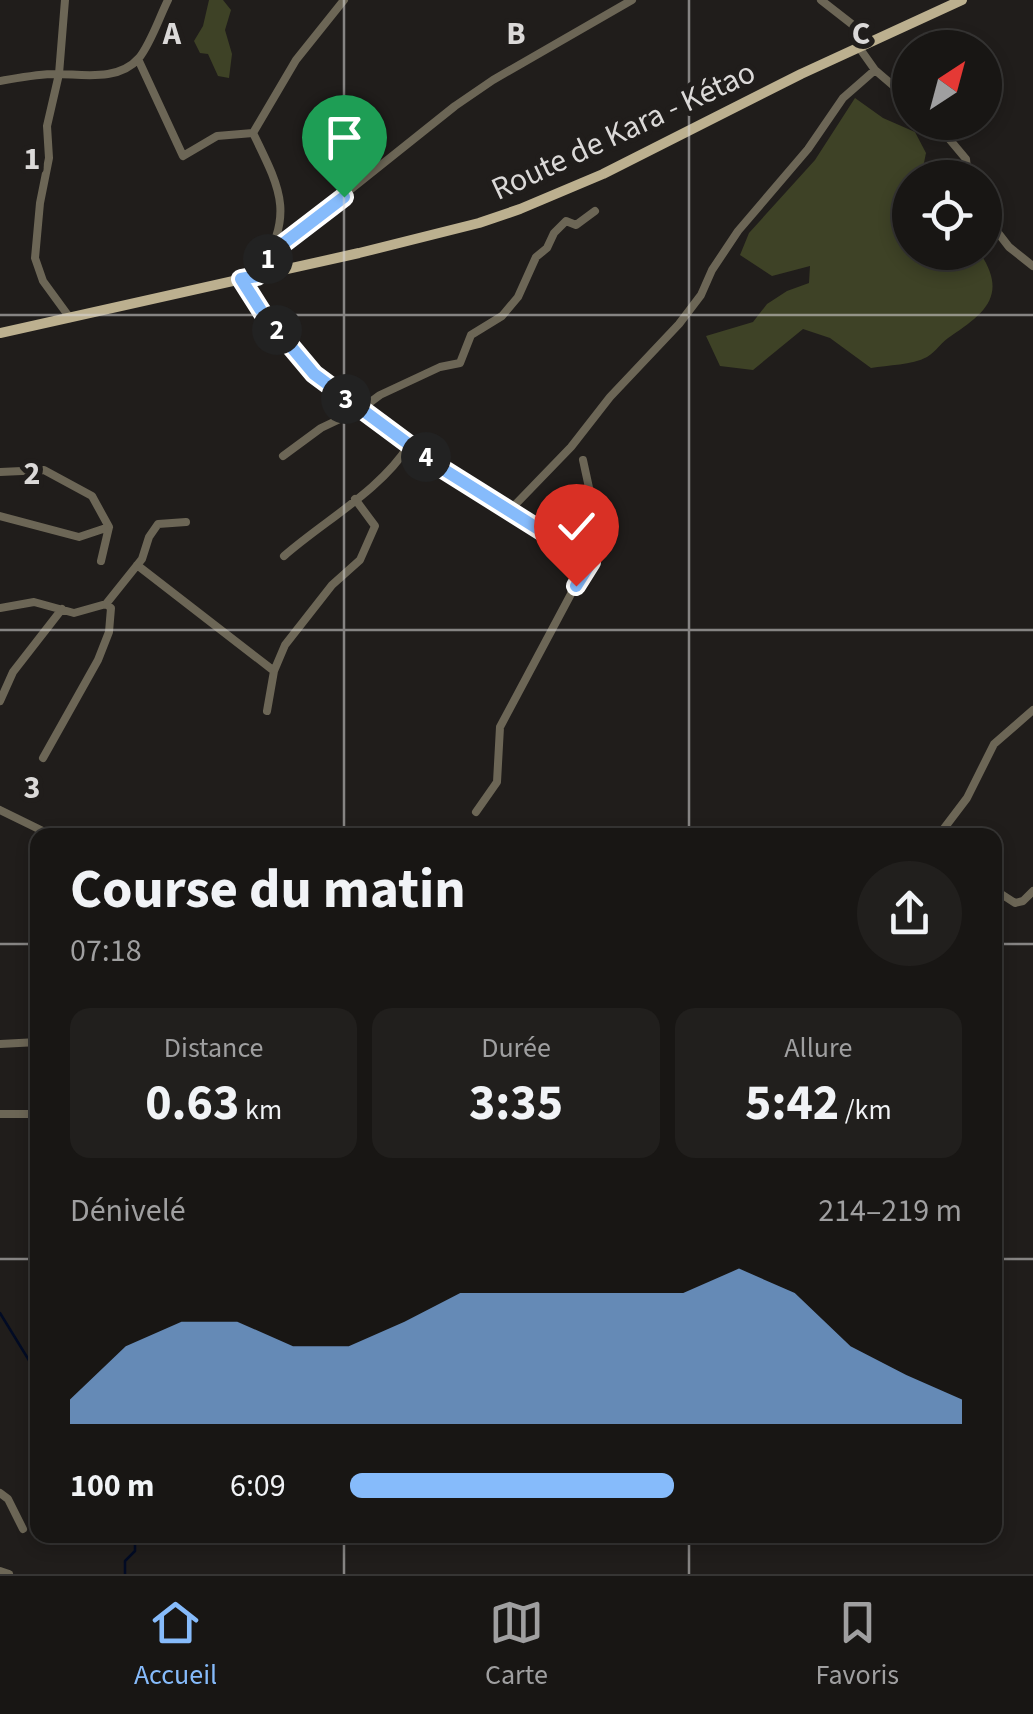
<!DOCTYPE html>
<html lang="fr">
<head>
<meta charset="utf-8">
<style>
  :root { --surface:#181614; --page:#211f1d; --text:#f1f3f6; --muted:#9f9fa0; --line:#363534; --accent:#86bbfb }
  body { margin:0; font-family:"Source Sans 3",sans-serif; background:var(--page); color:var(--text); height:100vh; display:flex; flex-direction:column; font-size:38px; white-space:nowrap }
  * { box-sizing:border-box; margin:0 }
  p { font-size:32px; color:var(--muted) }
  .icon { flex:none; width:55px; height:55px; fill:none; stroke:currentColor; stroke-width:2; stroke-linecap:round; stroke-linejoin:round }
  .map { position:relative; flex:1; overflow:hidden }
  .drawer { position:absolute; left:30px; top:828px; width:972px; height:715px; display:flex; flex-direction:column; background:var(--surface); border-radius:20px; box-shadow:0 5px 15px #0003,0 0 0 2px var(--line) }
  .drawer>* { flex:none }
  .needle { width:65px; rotate:36deg }
  .fabs { position:absolute; left:892px; top:30px; display:grid; gap:20px }
  .fabs a { display:grid; place-items:center; width:110px; height:110px; border-radius:50%; background:var(--surface); box-shadow:0 5px 15px #0003,0 0 0 2px var(--line); font-size:50px }
  .pin { position:absolute; display:grid; place-items:center; width:85px; height:85px; color:#fff; margin:-102px -42px; border-radius:50% 50% 50% 0; rotate:-45deg; box-shadow:0 0 10px #0007 }
  .pin .icon { rotate:45deg }
  .km { position:absolute; width:50px; height:50px; margin:-25px; border-radius:50%; background:#222; color:#fff; font-size:28px; line-height:50px; text-align:center }
  .round { display:grid; place-items:center; flex:none; width:105px; height:105px; border-radius:52px; background:var(--page) }
  .head { display:flex; align-items:center; justify-content:space-between; height:170px; padding:0 40px }
  h1 { font-size:55px; font-weight:700; line-height:75px }
  .figures { display:grid; grid-template-columns:repeat(3,1fr); gap:15px; height:170px; padding:10px 40px }
  .figures div { display:grid; align-content:center; border-radius:20px; background:var(--page); text-align:center }
  .figures b { font-size:50px; font-weight:700 }
  .figures small { font-size:28px; font-weight:400 }
  .figures p { font-size:28px }
  .chart { height:280px; padding:20px 40px }
  .chart p { display:flex; justify-content:space-between }
  .chart svg { width:100%; height:180px; margin-top:10px; fill:var(--accent); opacity:.7 }
  ul { padding:0 40px; list-style:none; font-size:32px }
  li { display:grid; grid-template-columns:160px 120px 1fr; align-items:center; height:75px }
  li i { height:25px; border-radius:12px; background:var(--accent) }
  .dock { display:flex; justify-content:space-around; align-items:center; height:140px; border-top:2px solid var(--line); background:var(--surface); font-size:28px; color:var(--muted) }
  .dock a { display:grid; justify-items:center; gap:5px }
  .dock .current { color:var(--accent) }
  .map>svg:first-child { display:block }
  .green { fill:#3e4226 }
  .lines { fill:none; stroke-linecap:round; stroke-linejoin:round }
  .stream { stroke:#020b24; stroke-width:2.5 }
  .minor { stroke:#6c6656; stroke-width:8 }
  .major { stroke:#bcb08f; stroke-width:10 }
  .route-casing { stroke:#fff; stroke-width:20 }
  .route { stroke:#86bbfb; stroke-width:12 }
  .grid { fill:none; stroke:#dbd9d8; stroke-width:2.5; stroke-opacity:0.55 }
  .labels { text-anchor:middle; stroke-width:10; stroke-linejoin:round; paint-order:stroke }
  .street-label { font-size:32px; fill:#dbd9d8; stroke:#201d1b }
  .grid-label { font-size:32px; text-anchor:middle; font-weight:bold; fill:#dbd9d8; stroke:#201d1b; stroke-width:10; stroke-linejoin:round; paint-order:stroke }
</style>
</head>
<body>
<div class="map">
<svg width="1033" height="1574" viewBox="0 0 1033 1574">
  <rect width="100%" height="100%" fill="#201d1b"/>
  <!-- green -->
  <path class="green" d="M 209,0 L 223,0 L 231,10 L 225,30 L 232,54 L 229,78 L 218,76 L 208,54 L 200,53 L 194,41 L 203,26 Z
    M 855,98 L 883,118 L 915,132 L 926,153 L 921,177 L 910,178 L 910,252 L 952,253 L 962,257 L 970,253 L 980,253 C 1008,295 985,313 951,336 C 942,341 936,352 927,357 C 912,365 888,365 871,368 L 830,338 L 803,329 L 753,370 L 720,366 L 706,336 L 753,322 L 767,304 L 787,291 L 809,283 L 810,266 L 772,276 L 740,255 L 749,233 L 815,160 Z"/>
  <g class="lines">
    <!-- stream -->
    <path class="stream" d="M 0,1313 L 38,1375
      M 125,1574 L 125,1561 L 135,1551 L 135,1535"/>
    <!-- minor -->
    <path class="minor" d="M 65,0 L 59,74 L 47,126 L 49,158 L 40,203 L 35,258 L 43,281 L 70,318
      M 821,0 L 853,25 L 858,46 L 875,70 L 910,100
      M 138,59 L 183,156 L 217,136 L 253,133
      M 0,81 C 18,78 37,74 56,74 C 82,74 118,82 139,58 C 151,43 159,18 168,0
      M 935,122 L 966,159 L 968,178
      M 253,133 L 296,60 L 344,0
      M 253,133 C 283,194 294,215 257,276
      M 985,216 L 1009,247 L 1033,266
      M 271,253 L 455,106 L 493,80 L 632,0
      M 241,279 L 262,312 L 314,373 L 438,465 L 591,561
      M 283,456 L 321,428 L 361,409 L 380,395 L 440,367 L 460,363 L 471,335 L 502,316 L 518,297 L 536,257 L 547,248 L 554,233 L 566,221 L 576,225 L 595,211
      M 0,472 L 44,470 L 92,496 L 109,527 L 101,561
      M 511,509 L 571,447 L 610,397 L 679,324 L 701,295 L 712,270 L 738,231 L 808,149 L 843,98 L 875,70
      M 0,516 L 79,537 L 109,527
      M 284,556 C 325,520 380,491 409,445
      M 137,565 L 274,671
      M 0,608 L 34,602 L 74,613 L 106,604 L 142,559 L 149,537 L 158,524 L 186,522
      M 0,701 L 13,672 L 62,609
      M 267,711 L 274,671 L 285,645 L 332,585 L 360,560 L 375,526 L 355,499
      M 43,758 L 98,660 L 109,632 L 111,608 L 106,604
      M 0,810 L 51,835
      M 476,812 L 497,782 L 500,727 L 595,549 L 596,520 L 583,460
      M 939,835 L 967,798 L 994,744 L 1033,710
      M 995,890 L 1015,903 L 1023,901 L 1033,891
      M 0,1044 L 38,1042
      M 0,1114 L 38,1114
      M 0,1493 L 8,1499 L 23,1529
      M 0,1571 L 9,1574"/>
    <!-- major -->
    <path class="major" d="M 0,333 L 359,253 L 479,223 L 520,209 L 603,174 L 801,74 L 962,0"/>
  </g>
  <g class="lines">
    <defs>
      <path id="route" d="M 344,197 L 271,253 L 257,276 L 241,279 L 262,312 L 314,374 L 438,466 L 591,562 L 576,586"/>
    </defs>
    <!-- route casing -->
    <use href="#route" class="route-casing"/>
    <!-- route -->
    <use href="#route" class="route"/>
  </g>
  <!-- grid -->
  <path class="grid" d="M 344,0 L 344,835M 689,0 L 689,835M 0,315 L 1033,315M 0,630 L 1033,630M 0,944 L 38,944M 995,944 L 1033,944M 0,1259 L 38,1259M 995,1259 L 1033,1259M 344,1535 L 344,1574M 689,1535 L 689,1574"/>
  <g class="labels">
    <!-- street labels -->
    <g class="street-label">
      <text transform="translate(623 130) rotate(-25)" y="11">Route de Kara - Kétao</text>
    </g>
  </g>
  <g class="grid-label">
    <text x="172" y="44">A</text>
    <text x="516" y="44">B</text>
    <text x="861" y="44">C</text>
    <text x="32" y="169">1</text>
    <text x="32" y="484">2</text>
    <text x="32" y="798">3</text>
  </g>
</svg>
<div class="fabs">
<a><svg class="needle" viewBox="-14 -14 28 28"><path d="M0-13l5 13h-10z" fill="#e53935"/><path d="M0 13l5-13h-10z" fill="#9f9fa0"/></svg></a>
<a><svg class="icon" aria-label="locate" viewBox="0 0 24 24"><circle cx="12" cy="12" r="6"/><path d="M12 2v4M12 18v4M2 12h4M18 12h4"/></svg></a>
</div>
<div class="pin" style="left:344px;top:197px;background:#1e9e55"><svg class="icon" aria-label="arrive" viewBox="0 0 24 24"><path d="M6 21V4h12l-3 4 3 4H6"/></svg></div>
<div class="pin" style="left:576px;top:586px;background:#d93025"><svg class="icon" aria-label="check" viewBox="0 0 24 24"><path d="M5 12l5 5 9-10"/></svg></div>
<b class="km" style="left:268px;top:259px">1</b>
<b class="km" style="left:277px;top:330px">2</b>
<b class="km" style="left:346px;top:399px">3</b>
<b class="km" style="left:426px;top:457px">4</b>
<section class="drawer">
<div class="head"><div><h1>Course du matin</h1><p>07:18</p></div><a class="round"><svg class="icon" aria-label="share" viewBox="0 0 24 24"><path d="M12 15V3M7 8l5-5 5 5M5 13v7h14v-7"/></svg></a></div>
<div class="figures">
<div><p>Distance</p><b>0.63<small> km</small></b></div>
<div><p>Durée</p><b>3:35</b></div>
<div><p>Allure</p><b>5:42<small> /km</small></b></div>
</div>
<div class="chart"><p><span>Dénivelé</span>214–219 m</p>
<svg viewBox="0 0 160 44" preserveAspectRatio="none"><path d="M0 44V38L10 25L20 19L30 19L40 25L50 25L60 19L70 12L80 12L90 12L100 12L110 12L120 6L130 12L140 25L150 32L160 38V44z"/></svg>
</div>
<ul>
<li><b>100 m</b>6:09<i style="width:53%"></i></li>
</ul>
</section>
</div>
<nav class="dock">
<a class="current"><svg class="icon" aria-label="home" viewBox="0 0 24 24"><path d="M3 11l9-7 9 7M6 9v11h12V9"/></svg>Accueil</a>
<a><svg class="icon" aria-label="map" viewBox="0 0 24 24"><path d="M3 6l6-2 6 2 6-2v14l-6 2-6-2-6 2zM9 4v14M15 6v14"/></svg>Carte</a>
<a><svg class="icon" aria-label="saved" viewBox="0 0 24 24"><path d="M7 4h10v16l-5-4-5 4z"/></svg>Favoris</a>
</nav>
</body>
</html>
